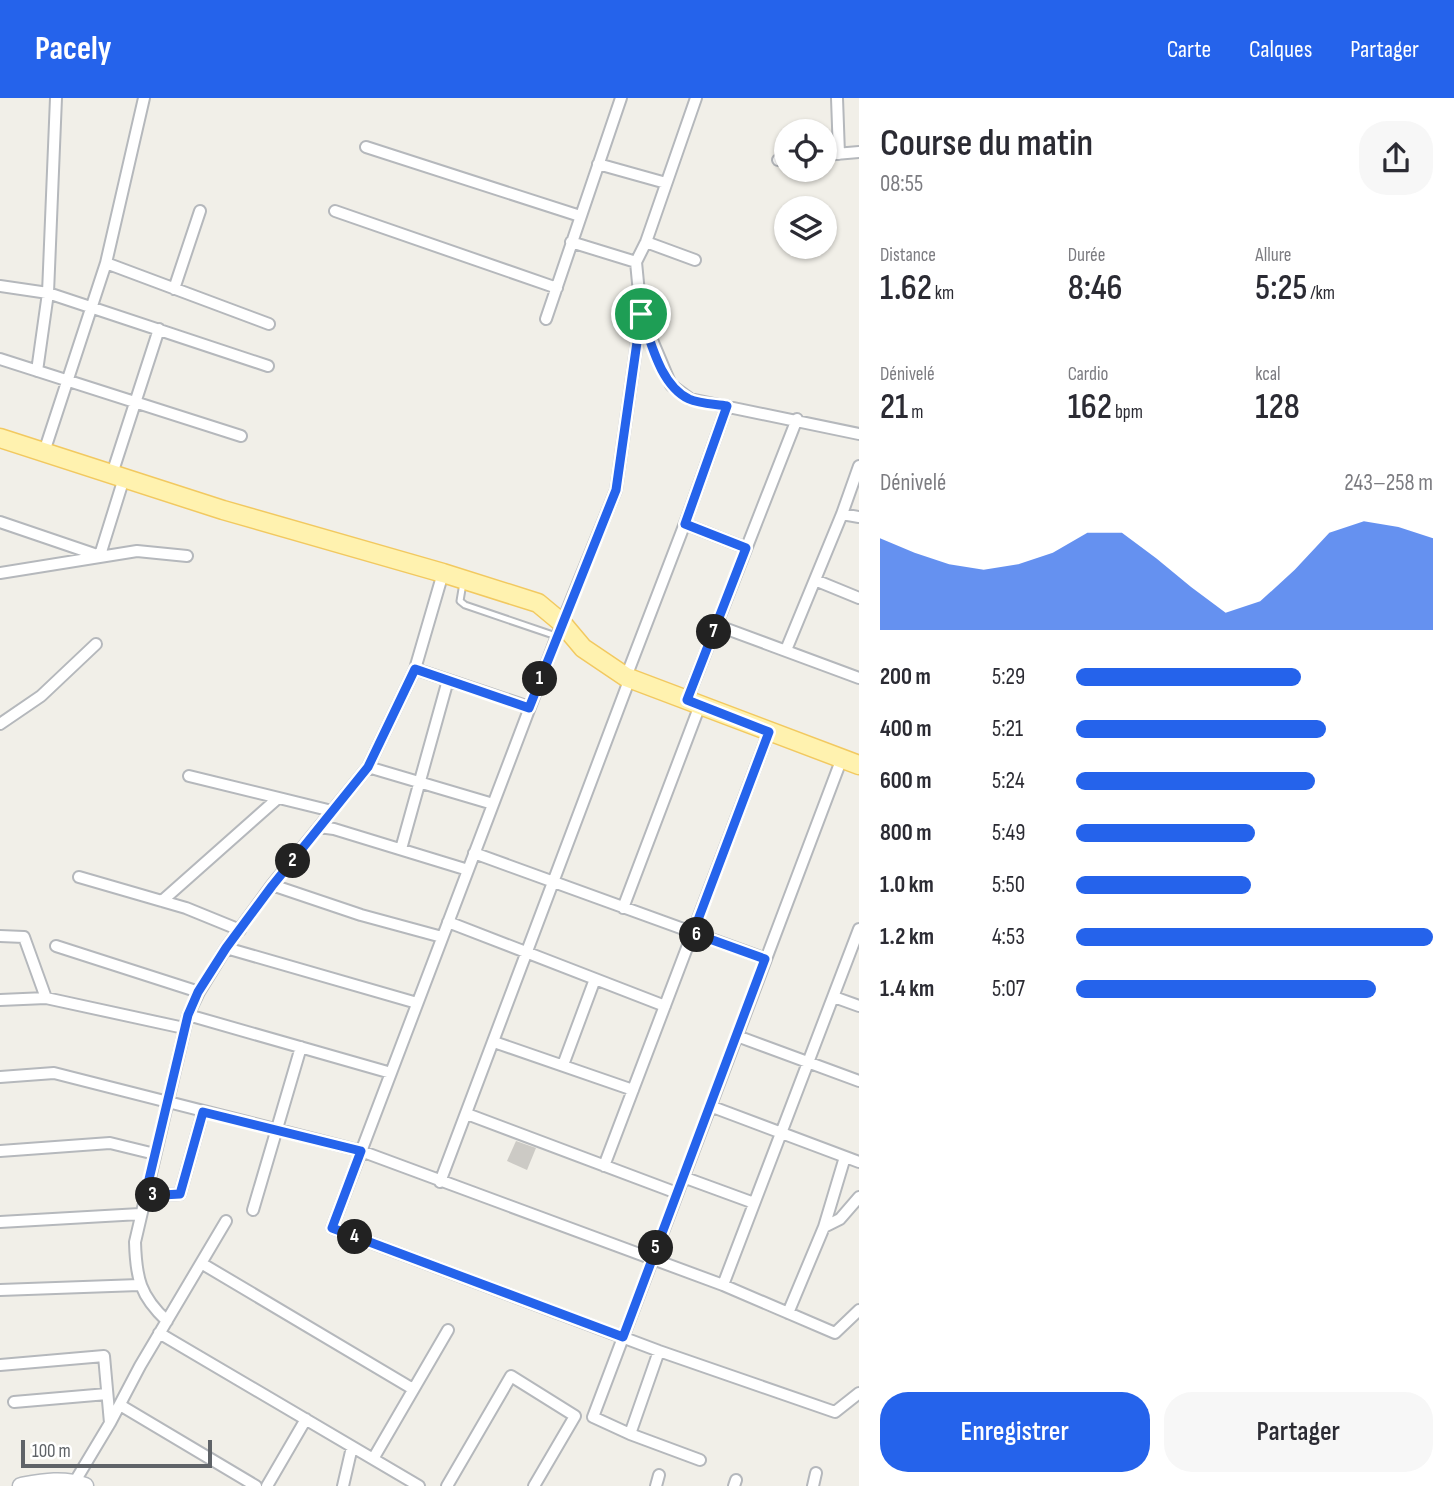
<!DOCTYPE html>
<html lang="fr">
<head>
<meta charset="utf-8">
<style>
  :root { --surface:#fff; --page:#f7f7f7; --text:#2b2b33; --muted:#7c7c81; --accent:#2563eb }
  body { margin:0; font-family:"Sofia Sans Condensed",sans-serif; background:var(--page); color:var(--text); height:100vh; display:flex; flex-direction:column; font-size:26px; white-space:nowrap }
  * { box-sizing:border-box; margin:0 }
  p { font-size:23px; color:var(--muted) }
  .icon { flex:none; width:38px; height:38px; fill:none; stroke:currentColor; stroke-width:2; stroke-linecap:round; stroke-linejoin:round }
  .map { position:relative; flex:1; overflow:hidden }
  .panel { display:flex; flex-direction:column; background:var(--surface); width:595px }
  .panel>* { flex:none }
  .controls { position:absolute; left:774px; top:21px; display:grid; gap:14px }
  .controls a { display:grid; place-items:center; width:63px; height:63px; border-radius:50%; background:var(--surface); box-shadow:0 2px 5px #0004; font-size:35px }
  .scale { position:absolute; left:21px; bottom:18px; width:191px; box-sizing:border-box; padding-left:7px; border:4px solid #5f6368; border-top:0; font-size:19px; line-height:24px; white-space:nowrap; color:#5f6368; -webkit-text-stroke:5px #fff; paint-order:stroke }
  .pin { position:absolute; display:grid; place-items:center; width:60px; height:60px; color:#fff; margin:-30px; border:4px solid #fff; border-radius:50%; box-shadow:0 2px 7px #0007 }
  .km { position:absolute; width:35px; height:35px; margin:-18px; border-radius:50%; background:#222; color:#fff; font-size:19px; line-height:35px; text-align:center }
  .round { display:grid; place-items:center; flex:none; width:74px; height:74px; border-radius:28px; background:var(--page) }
  .headline { display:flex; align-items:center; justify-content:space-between; height:119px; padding:0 21px }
  h1 { font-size:38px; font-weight:600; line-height:52px }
  .figures { display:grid; grid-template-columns:repeat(3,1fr); gap:10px; height:119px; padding:7px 21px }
  .figures div { display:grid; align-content:center }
  .figures b { font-size:35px; font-weight:600 }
  .figures small { font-size:19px; font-weight:400 }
  .figures p { font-size:19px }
  .chart { height:196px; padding:14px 21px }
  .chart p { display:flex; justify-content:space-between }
  .chart svg { width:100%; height:126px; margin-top:7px; fill:var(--accent); opacity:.7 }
  .button { display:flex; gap:14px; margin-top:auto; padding:14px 21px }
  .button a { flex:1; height:80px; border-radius:28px; background:var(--accent); color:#fff; font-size:28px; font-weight:600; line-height:80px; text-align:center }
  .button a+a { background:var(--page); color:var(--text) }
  ul { padding:0 21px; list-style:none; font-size:23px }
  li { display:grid; grid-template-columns:112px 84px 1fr; align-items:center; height:52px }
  li i { height:18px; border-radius:9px; background:var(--accent) }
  header { display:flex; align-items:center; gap:42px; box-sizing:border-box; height:98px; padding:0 35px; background:var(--accent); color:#fff }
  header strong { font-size:33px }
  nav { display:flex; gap:38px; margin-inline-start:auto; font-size:24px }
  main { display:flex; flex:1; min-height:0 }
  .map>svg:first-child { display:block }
  .building { fill:#cccac5 }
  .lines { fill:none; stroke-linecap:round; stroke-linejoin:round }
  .lane-casing { stroke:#b5b8bc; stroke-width:9 }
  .street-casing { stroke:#b5b8bc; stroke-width:14 }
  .secondary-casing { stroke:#b6babf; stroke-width:19 }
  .primary-casing { stroke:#f2c960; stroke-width:21 }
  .lane { stroke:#fff; stroke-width:5 }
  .street { stroke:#fff; stroke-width:10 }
  .secondary { stroke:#fff; stroke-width:16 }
  .primary { stroke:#fff2af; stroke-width:18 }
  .route-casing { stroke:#fff; stroke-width:14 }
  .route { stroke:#2563eb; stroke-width:9 }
</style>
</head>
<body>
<header>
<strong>Pacely</strong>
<nav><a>Carte</a><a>Calques</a><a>Partager</a></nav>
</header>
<main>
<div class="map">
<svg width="859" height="1388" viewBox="0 0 859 1388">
  <rect width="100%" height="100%" fill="#f1efe8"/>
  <!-- building -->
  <path class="building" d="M 516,1043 L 536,1050 L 527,1072 L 507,1063 Z"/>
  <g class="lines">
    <defs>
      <path id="lane" d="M 463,485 L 460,503 L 465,507 L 556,538"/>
      <path id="street" d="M 696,0 L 646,144 L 636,164 L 641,216 L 671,287 L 690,301 L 859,336
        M 837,0 L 839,56
        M 366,49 L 580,118
        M 824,57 L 859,54
        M 778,62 L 786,61
        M 598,66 L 666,85
        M 335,113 L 557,190
        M 571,144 L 636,164
        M 646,144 L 695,162
        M 106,165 L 269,226
        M 0,188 L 48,195 L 268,268
        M 174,191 L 200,113
        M 641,216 L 616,392 L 562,525 L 332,1130 L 659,1253 L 835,1314 L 859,1295
        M 546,221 L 621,0
        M 0,261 L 241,338
        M 37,273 L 48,195 L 56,0
        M 44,354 L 106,165 L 144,0
        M 112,376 L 159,231
        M 842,416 L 859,419
        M 0,424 L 97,457
        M 685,426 L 746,450
        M 100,457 L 124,380
        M 0,475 L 137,453 L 187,458
        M 815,482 L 859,500
        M 716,527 L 859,580
        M 786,552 L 842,416 L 859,368
        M 415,571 L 529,609
        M 626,579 L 687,420 L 727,308
        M 687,602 L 797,321
        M 0,626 L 41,598 L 96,546
        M 368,669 L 493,706
        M 189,678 L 332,713
        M 319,729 L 334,731 L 468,772
        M 401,751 L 448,582
        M 474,755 L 766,861
        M 79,779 L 186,810 L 240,832
        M 272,787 L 361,817 L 442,839
        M 162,803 L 277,701
        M 623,810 L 700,607
        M 448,824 L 665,908
        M 0,838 L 24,839 L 46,900
        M 56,848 L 199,894
        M 226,850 L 417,905
        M 834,899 L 859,908
        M 0,902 L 46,900 L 184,930
        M 188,917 L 391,975
        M 737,938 L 859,983
        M 494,944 L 633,992
        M 563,967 L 595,881
        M 0,979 L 54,975 L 361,1053 L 723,1187 L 835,1235 L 859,1212
        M 710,1008 L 859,1064
        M 467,1016 L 677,1095
        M 0,1053 L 110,1045 L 155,1056
        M 604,1068 L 769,634
        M 683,1079 L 754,1105
        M 440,1084 L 630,580
        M 145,1098 L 180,1096 L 203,1014
        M 253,1112 L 301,949
        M 0,1124 L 140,1116
        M 824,1129 L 840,1121 L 859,1099
        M 201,1165 L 413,1291
        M 723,1187 L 859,831
        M 0,1192 L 139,1187
        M 788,1215 L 824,1129 L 845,1059
        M 167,1223 C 140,1198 136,1180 135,1144 L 188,917 L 199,894 L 226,850 L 272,787 L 368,669 L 415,571 L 443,475
        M 159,1235 L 419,1388
        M 0,1267 L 104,1258 L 110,1325
        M 14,1304 L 107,1296
        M 120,1307 L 256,1388
        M 630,1336 L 659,1253
        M 373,1361 L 448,1232
        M 700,1362 L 630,1336 L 593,1319 L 842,660
        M 74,1385 L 110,1325 L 140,1268 L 226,1123
        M 267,1388 L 306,1321
        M 343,1388 L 352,1349
        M 447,1388 L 511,1278 L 575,1318 L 534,1388
        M 656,1388 L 659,1377
        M 734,1388 L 736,1382
        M 813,1388 L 816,1375"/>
      <path id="secondary" d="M 21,1388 C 43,1384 63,1380 85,1388"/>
      <path id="primary" d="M 0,340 L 223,412 L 443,475 L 538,505 L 562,525 L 583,550 L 626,579 L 859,667"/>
    </defs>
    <!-- lane casing -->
    <use href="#lane" class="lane-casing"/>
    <!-- street casing -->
    <use href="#street" class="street-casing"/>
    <!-- secondary casing -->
    <use href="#secondary" class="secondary-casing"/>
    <!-- primary casing -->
    <use href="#primary" class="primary-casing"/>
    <!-- lane -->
    <use href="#lane" class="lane"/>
    <!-- street -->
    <use href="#street" class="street"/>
    <!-- secondary -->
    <use href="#secondary" class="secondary"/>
    <!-- primary -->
    <use href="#primary" class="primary"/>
  </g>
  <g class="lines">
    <defs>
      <path id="route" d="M 641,216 C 651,244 660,287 689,301 C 700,306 716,306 727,308 L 685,426 L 746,450 L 687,602 L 769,634 L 693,835 L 765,861 L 623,1239 L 332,1130 L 361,1053 L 203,1014 L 180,1096 L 145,1098 L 188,917 L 198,894 L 226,850 L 272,788 L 368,669 L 415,571 L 529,610 L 616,392 Z"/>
    </defs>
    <!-- route casing -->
    <use href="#route" class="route-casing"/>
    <!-- route -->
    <use href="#route" class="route"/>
  </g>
</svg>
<div class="controls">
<a><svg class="icon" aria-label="locate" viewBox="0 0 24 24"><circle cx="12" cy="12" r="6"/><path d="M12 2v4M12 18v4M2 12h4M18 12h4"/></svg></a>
<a><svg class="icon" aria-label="layers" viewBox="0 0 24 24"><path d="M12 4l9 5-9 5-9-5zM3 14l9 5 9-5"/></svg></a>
</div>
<div class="scale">100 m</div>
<div class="pin" style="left:641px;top:216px;background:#1e9e55"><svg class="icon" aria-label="arrive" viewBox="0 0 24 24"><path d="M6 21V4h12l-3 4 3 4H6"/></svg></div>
<b class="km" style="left:540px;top:581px">1</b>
<b class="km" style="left:293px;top:763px">2</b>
<b class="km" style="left:153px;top:1097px">3</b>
<b class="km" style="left:355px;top:1139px">4</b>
<b class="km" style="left:656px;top:1150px">5</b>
<b class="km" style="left:697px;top:837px">6</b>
<b class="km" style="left:714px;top:534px">7</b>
</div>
<section class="panel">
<div class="headline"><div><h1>Course du matin</h1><p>08:55</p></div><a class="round"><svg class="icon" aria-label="share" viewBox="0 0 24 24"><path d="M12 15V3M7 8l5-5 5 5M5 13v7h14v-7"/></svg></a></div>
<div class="figures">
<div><p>Distance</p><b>1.62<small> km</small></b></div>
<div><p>Durée</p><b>8:46</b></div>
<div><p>Allure</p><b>5:25<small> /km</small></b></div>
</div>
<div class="figures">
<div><p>Dénivelé</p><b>21<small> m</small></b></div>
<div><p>Cardio</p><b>162<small> bpm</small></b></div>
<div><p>kcal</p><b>128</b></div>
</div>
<div class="chart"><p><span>Dénivelé</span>243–258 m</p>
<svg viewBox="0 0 160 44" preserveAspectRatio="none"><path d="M0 44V12L10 17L20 21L30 23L40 21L50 17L60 10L70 10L80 19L90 29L100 38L110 34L120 23L130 10L140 6L150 8L160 12V44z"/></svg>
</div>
<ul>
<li><b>200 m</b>5:29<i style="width:63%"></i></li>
<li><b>400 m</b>5:21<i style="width:70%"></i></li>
<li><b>600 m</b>5:24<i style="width:67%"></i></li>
<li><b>800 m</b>5:49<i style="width:50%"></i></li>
<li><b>1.0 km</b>5:50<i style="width:49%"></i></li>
<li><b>1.2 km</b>4:53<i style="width:100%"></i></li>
<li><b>1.4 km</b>5:07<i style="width:84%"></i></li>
</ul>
<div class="button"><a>Enregistrer</a><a>Partager</a></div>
</section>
</main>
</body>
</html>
